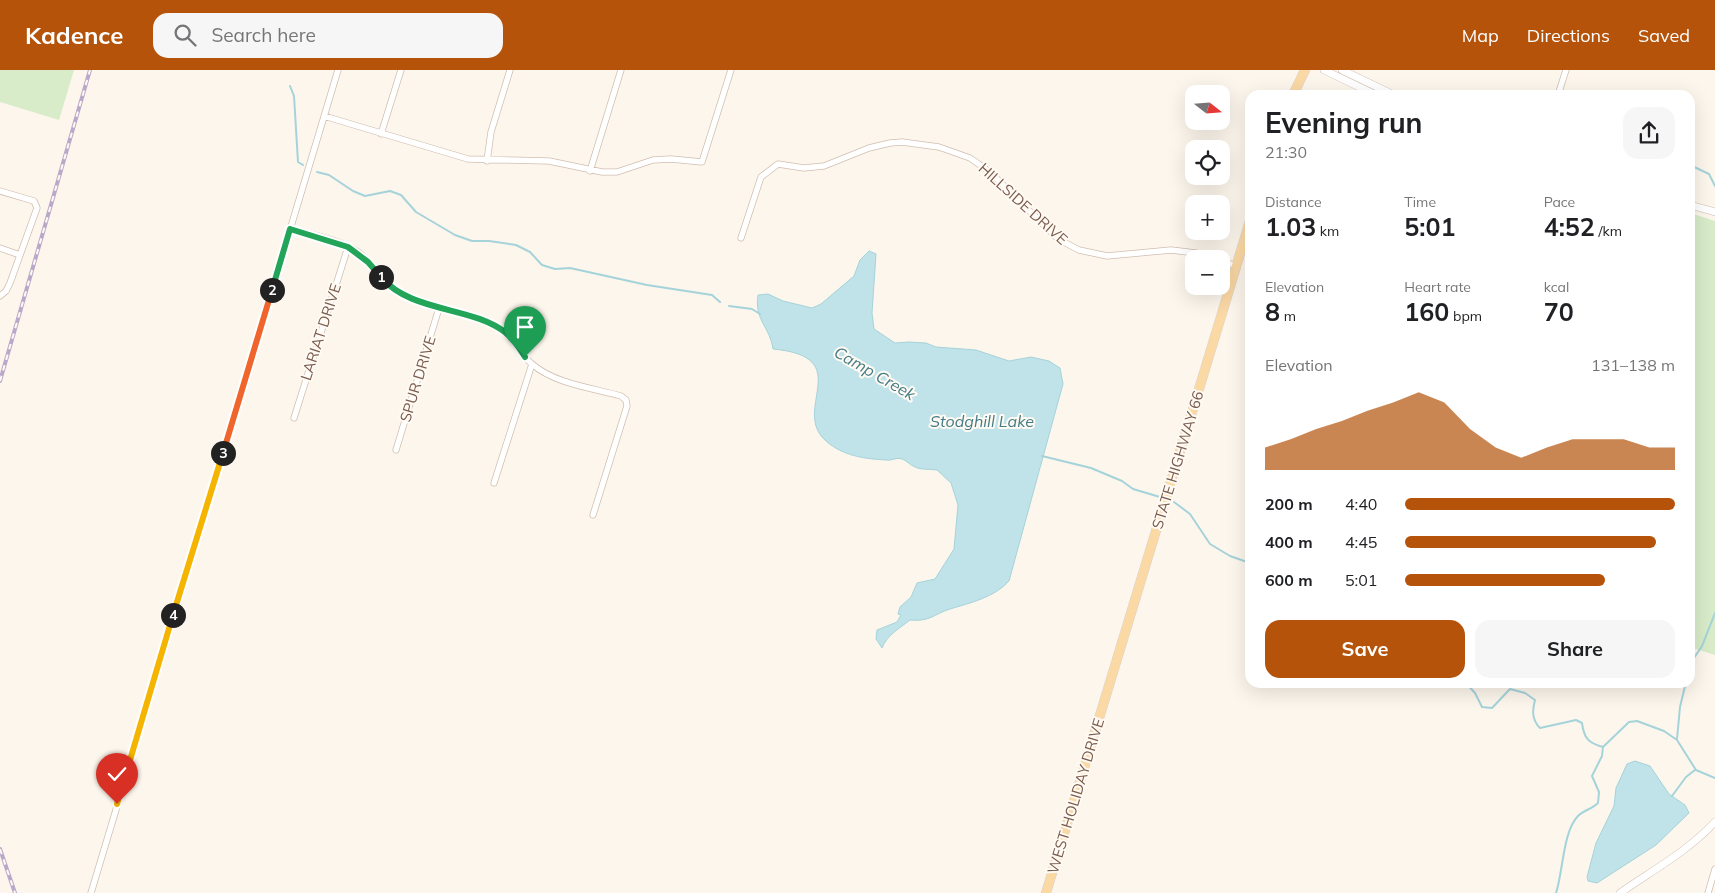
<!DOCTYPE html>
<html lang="en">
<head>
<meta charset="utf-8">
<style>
  :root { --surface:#fff; --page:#f6f6f6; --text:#202124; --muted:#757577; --accent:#b45309 }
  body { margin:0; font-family:Mulish,sans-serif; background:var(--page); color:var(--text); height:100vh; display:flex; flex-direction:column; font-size:19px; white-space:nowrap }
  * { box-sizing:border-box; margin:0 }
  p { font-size:16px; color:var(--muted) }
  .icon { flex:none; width:28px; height:28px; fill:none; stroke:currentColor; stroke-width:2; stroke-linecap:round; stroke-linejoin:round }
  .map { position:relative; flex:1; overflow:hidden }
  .drawer { position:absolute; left:1245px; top:20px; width:450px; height:598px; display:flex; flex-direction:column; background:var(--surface); border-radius:15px; box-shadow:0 5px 20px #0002 }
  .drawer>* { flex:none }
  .needle { width:32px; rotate:107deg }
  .fabs { position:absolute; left:1185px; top:15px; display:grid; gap:10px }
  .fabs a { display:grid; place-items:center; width:45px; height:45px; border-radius:10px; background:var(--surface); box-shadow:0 5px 20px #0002; font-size:25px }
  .pin { position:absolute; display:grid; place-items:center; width:42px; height:42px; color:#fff; margin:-51px -21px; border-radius:50% 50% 50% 0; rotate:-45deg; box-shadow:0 0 5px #0007 }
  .pin .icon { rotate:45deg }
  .km { position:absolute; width:25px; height:25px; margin:-12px; border-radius:50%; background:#222; color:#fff; font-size:14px; line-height:25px; text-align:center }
  .round { display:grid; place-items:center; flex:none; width:52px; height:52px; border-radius:15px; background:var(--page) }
  .head { display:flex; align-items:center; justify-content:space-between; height:85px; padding:0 20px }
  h1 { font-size:28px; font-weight:700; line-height:38px }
  .metrics { display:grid; grid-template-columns:repeat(3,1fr); gap:8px; height:85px; padding:5px 20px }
  .metrics div { display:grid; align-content:center }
  .metrics b { font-size:25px; font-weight:700 }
  .metrics small { font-size:14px; font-weight:400 }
  .metrics p { font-size:14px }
  .chart { height:140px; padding:10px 20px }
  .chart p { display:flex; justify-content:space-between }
  .chart svg { width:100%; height:90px; margin-top:5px; fill:var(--accent); opacity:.7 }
  .action { display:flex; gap:10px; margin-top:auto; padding:10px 20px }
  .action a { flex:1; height:58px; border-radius:15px; background:var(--accent); color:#fff; font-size:20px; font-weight:700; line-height:58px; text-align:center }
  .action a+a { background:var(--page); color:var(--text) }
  ul { padding:0 20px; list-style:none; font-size:16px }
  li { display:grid; grid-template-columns:80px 60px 1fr; align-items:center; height:38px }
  li i { height:12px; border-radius:6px; background:var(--accent) }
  header { display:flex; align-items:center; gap:30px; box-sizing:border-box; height:70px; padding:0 25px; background:var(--accent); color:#fff }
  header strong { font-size:24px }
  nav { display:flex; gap:28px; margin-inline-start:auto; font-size:18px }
  .search { width:350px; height:45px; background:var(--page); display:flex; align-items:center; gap:12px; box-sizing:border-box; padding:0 18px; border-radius:15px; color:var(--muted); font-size:19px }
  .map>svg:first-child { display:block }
  .green { fill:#d8ecc9 }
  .water { fill:#bfe3e8; stroke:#a5d3da }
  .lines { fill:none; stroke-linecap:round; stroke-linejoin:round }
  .stream { stroke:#a5d3da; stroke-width:2 }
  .minor-casing { stroke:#d1beb0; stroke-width:7 }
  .tertiary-casing { stroke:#d1beb0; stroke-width:8 }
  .primary-casing { stroke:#dad1cd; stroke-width:10 }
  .minor { stroke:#fff; stroke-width:5.5 }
  .tertiary { stroke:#fff; stroke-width:7 }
  .primary { stroke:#fbd9a5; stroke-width:9 }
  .rail-casing { stroke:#b9a8c9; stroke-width:4 }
  .rail { stroke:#fffaf3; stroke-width:2; stroke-dasharray:5.5; stroke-linecap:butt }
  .split-1-casing { stroke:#fff; stroke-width:10 }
  .split-2-casing { stroke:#fff; stroke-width:10 }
  .split-3-casing { stroke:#fff; stroke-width:10 }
  .split-4-casing { stroke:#fff; stroke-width:10 }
  .split-5-casing { stroke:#fff; stroke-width:10 }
  .split-1 { stroke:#22a559; stroke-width:6 }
  .split-2 { stroke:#22a559; stroke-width:6 }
  .split-3 { stroke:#f0652b; stroke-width:6 }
  .split-4 { stroke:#f5b400; stroke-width:6 }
  .split-5 { stroke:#f5b400; stroke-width:6 }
  .labels { text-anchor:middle; stroke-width:4; stroke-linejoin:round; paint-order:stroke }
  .street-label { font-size:15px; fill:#7a5c4d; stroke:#fffaf3 }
  .water-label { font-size:16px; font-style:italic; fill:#437c86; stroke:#fffaf3 }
</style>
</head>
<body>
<header>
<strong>Kadence</strong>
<div class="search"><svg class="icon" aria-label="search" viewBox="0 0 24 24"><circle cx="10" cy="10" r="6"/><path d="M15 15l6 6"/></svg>Search here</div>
<nav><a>Map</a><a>Directions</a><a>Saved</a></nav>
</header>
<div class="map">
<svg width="1715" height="823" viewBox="0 0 1715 823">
  <rect width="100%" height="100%" fill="#fdf6ec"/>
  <!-- green -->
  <path class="green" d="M 0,0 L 74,0 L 59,50 L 0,32 Z
    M 1690,143 L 1715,151 L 1715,585 L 1690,577 Z"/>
  <!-- water -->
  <path class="water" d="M 869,181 L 876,184 L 872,243 L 874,259 L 895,273 L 909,272 L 926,273 L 936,277 L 976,280 L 1009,291 L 1031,287 L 1049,291 L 1060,298 L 1063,314 L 1009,511 C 995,527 970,533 950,539 C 934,544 930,552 910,550 C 900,558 887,565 882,578 L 876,569 L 877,560 L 897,552 L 901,545 L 898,544 L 900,537 L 911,527 L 917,513 L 935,509 L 954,479 L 958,435 L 951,413 L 937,400 C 930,399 921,400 915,397 C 910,395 906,390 902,389 C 897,387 891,391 887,390 C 865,389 843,386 826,371 C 790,340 858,287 773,279 C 770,257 754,250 758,225 L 768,224 L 783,231 L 812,238 L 821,234 L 854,206 L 860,190 Z
    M 1635,691 L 1650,696 L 1669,724 L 1685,735 L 1689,743 L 1656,775 L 1597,813 L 1588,811 L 1587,807 L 1596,773 L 1614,736 L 1616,718 L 1627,694 Z"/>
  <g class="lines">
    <!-- stream -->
    <path class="stream" d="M 290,16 L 294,26 L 298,92 L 303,95
      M 1690,95 L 1709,104 L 1715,116
      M 317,102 L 329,105 L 353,121 L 365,126 L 390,121 L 401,125 L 416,142 L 455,165 L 472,171 L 489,171 L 516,175 L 530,182 L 542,195 L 555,199 L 570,198 L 647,215 L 712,225 L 720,232
      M 729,236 L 752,239 L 760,244
      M 1042,386 L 1091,398 L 1122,411 L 1133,419 L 1160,427
      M 1174,432 L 1190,444 L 1210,474 L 1230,486 L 1250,493
      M 1690,594 L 1702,576 L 1715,543
      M 1465,612 L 1475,623 L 1482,637 L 1492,638 L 1510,619 L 1525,623 L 1535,630 C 1532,641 1532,650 1540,658 L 1576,650 L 1582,653 C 1584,668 1588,673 1603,677 L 1629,652 L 1637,651 L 1664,661 L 1677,670 L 1696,700 L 1715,708
      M 1677,669 L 1680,637 L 1686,612
      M 1672,726 L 1686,707 L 1695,700
      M 1556,823 C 1563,802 1563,761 1578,746 C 1584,740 1592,739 1598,733 L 1599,722 L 1592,706 L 1602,686 L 1603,677"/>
    <defs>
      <path id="minor" d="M 1558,25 L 1566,0
        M 324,46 L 468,89 L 549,91 L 602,102 L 617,102 L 653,90 L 671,89 L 702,92 L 731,0
        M 381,64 L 401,0
        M 487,91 L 491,62 L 510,0
        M 590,101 L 621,0
        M 0,121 L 34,131 L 37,138 L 10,213 L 6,221 L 0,226
        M 290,159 C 312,165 339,169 358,182 C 374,193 381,213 398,223 C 427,238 462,241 492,255 C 511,263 517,281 532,294 C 555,314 593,318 621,326 L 626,330 L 627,336 L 593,445
        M 741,168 L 761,107 L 778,94 L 804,98 L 824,96 L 869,78 L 890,73 L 902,72 L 939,77 L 970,88 L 990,102 L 1058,169 L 1079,180 L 1107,186 L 1171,180 L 1196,183 L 1213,189
        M 0,178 L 20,185
        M 1221,191 L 1237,196
        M 294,348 L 348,177
        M 396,380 L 439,238
        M 494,413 L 532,294
        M 91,823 L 338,0
        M 1708,823 L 1715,799"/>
      <path id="tertiary" d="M 1324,0 L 1376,25
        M 1342,0 L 1394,25
        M 1690,135 L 1715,142
        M 1620,823 C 1653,800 1687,782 1715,752"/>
      <path id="primary" d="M 1293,25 L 1305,0
        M 1046,823 L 1250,151"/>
    </defs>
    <!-- minor casing -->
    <use href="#minor" class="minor-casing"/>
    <!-- tertiary casing -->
    <use href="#tertiary" class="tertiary-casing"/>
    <!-- primary casing -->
    <use href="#primary" class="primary-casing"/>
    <!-- minor -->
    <use href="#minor" class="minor"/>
    <!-- tertiary -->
    <use href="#tertiary" class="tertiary"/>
    <!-- primary -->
    <use href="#primary" class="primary"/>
    <defs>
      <path id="rail" d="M 0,311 L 90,0
        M 0,779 L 15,823"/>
    </defs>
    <!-- rail casing -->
    <use href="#rail" class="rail-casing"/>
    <!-- rail -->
    <use href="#rail" class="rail"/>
  </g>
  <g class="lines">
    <defs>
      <path id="split-1" d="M 381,207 C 411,243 473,236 506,263 C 514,269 520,279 525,287"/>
      <path id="split-2" d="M 272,220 L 290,159 L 348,177 L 368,192 L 381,207"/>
      <path id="split-3" d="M 223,383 L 272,220"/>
      <path id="split-4" d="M 173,545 L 223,383"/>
      <path id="split-5" d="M 117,734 L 173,545"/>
    </defs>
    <!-- split-1 casing -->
    <use href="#split-1" class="split-1-casing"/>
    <!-- split-2 casing -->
    <use href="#split-2" class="split-2-casing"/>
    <!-- split-3 casing -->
    <use href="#split-3" class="split-3-casing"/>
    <!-- split-4 casing -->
    <use href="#split-4" class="split-4-casing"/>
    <!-- split-5 casing -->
    <use href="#split-5" class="split-5-casing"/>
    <!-- split-1 -->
    <use href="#split-1" class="split-1"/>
    <!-- split-2 -->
    <use href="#split-2" class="split-2"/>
    <!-- split-3 -->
    <use href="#split-3" class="split-3"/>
    <!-- split-4 -->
    <use href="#split-4" class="split-4"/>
    <!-- split-5 -->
    <use href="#split-5" class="split-5"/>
  </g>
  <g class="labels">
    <!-- street labels -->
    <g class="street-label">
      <text transform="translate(1023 134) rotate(42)" y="5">HILLSIDE DRIVE</text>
      <text transform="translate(321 262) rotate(-72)" y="5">LARIAT DRIVE</text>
      <text transform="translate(418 309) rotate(-73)" y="5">SPUR DRIVE</text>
      <text transform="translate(1178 390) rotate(-73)" y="5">STATE HIGHWAY 66</text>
      <text transform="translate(1076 726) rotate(-73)" y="5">WEST HOLIDAY DRIVE</text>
    </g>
    <!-- water labels -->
    <g class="water-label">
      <text transform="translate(875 303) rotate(30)" y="6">Camp Creek</text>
      <text x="982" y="357">Stodghill Lake</text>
    </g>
  </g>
</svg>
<div class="fabs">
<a><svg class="needle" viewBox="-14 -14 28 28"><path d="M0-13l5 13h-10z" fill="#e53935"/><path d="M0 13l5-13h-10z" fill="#757577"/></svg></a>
<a><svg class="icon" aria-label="locate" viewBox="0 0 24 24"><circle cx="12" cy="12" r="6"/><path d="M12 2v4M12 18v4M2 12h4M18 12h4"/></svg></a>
<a>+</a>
<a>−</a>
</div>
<div class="pin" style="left:525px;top:287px;background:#1e9e55"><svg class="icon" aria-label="arrive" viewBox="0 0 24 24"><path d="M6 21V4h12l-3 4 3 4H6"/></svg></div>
<div class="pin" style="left:117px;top:734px;background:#d93025"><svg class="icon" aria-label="check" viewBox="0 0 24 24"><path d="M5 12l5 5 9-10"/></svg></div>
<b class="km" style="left:381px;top:207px">1</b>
<b class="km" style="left:272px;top:220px">2</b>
<b class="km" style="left:223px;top:383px">3</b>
<b class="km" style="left:173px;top:545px">4</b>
<section class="drawer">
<div class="head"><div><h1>Evening run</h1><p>21:30</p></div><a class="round"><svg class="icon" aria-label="share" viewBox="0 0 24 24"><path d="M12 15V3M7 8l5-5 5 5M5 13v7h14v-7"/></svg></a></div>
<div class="metrics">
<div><p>Distance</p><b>1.03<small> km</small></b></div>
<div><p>Time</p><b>5:01</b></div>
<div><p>Pace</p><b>4:52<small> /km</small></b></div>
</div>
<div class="metrics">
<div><p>Elevation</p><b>8<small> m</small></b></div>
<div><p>Heart rate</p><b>160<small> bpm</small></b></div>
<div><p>kcal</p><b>70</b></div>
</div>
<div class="chart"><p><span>Elevation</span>131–138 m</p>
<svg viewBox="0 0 160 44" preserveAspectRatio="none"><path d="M0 44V33L10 29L20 24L30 20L40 15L50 11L60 6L70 11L80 24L90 33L100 38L110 33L120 29L130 29L140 29L150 33L160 33V44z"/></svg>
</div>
<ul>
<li><b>200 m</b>4:40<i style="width:100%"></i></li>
<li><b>400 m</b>4:45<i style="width:93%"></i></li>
<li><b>600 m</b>5:01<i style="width:74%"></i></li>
</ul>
<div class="action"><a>Save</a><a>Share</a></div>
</section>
</div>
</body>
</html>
